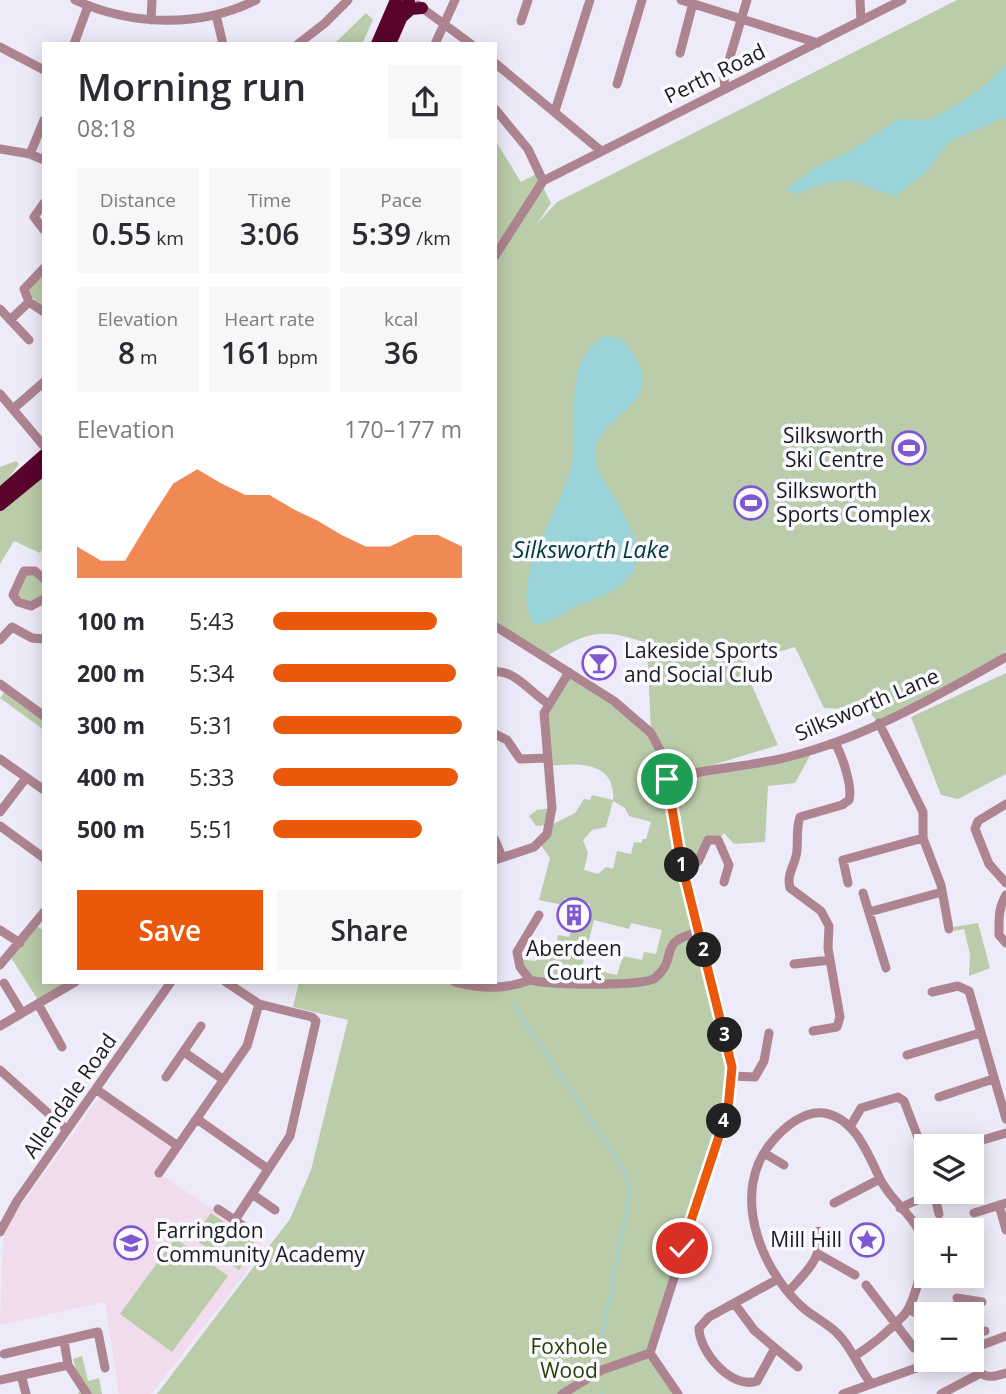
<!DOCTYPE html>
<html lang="en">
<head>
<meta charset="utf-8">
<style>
  :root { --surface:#fff; --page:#f7f7f7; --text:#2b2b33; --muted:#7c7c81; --accent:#ea580c }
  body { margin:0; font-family:"Open Sans",sans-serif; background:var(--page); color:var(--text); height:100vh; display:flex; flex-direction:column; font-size:26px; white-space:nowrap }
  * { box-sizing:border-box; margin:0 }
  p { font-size:23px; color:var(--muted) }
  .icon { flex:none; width:38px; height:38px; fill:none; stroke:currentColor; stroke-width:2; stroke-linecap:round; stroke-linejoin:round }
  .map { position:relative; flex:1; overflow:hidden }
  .panel { position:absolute; left:42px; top:42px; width:455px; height:942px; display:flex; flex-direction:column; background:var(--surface); border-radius:0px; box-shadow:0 4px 18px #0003 }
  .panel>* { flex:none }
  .controls { position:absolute; left:914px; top:1134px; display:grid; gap:14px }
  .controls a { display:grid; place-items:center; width:70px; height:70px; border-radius:0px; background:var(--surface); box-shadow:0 4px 18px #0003; font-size:35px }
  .pin { position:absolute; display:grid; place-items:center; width:60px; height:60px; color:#fff; margin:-30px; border:4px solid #fff; border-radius:50%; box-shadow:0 2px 7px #0007 }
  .km { position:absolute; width:35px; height:35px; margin:-18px; border-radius:50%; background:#222; color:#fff; font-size:19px; line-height:35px; text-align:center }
  .round { display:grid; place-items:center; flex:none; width:74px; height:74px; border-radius:0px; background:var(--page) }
  .summary { display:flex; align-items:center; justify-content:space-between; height:119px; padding:0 35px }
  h1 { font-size:38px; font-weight:600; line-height:52px }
  .metrics { display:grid; grid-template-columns:repeat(3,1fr); gap:10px; height:119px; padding:7px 35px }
  .metrics div { display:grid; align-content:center; border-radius:0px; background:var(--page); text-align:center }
  .metrics b { font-size:30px; font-weight:600 }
  .metrics small { font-size:19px; font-weight:400 }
  .metrics p { font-size:19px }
  .chart { height:196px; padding:14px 35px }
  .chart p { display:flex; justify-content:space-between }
  .chart svg { width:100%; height:126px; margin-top:7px; fill:var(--accent); opacity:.7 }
  .button { display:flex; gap:14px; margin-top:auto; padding:14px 35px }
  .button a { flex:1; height:80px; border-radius:0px; background:var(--accent); color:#fff; font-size:28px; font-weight:600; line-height:80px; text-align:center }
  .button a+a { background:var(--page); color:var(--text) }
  ul { padding:0 35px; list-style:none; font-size:23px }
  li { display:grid; grid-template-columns:112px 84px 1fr; align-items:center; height:52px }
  li i { height:18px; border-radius:9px; background:var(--accent) }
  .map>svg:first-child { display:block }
  .education { fill:#f0dcec }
  .green { fill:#bacca9; fill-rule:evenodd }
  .water { fill:#9ad3d8 }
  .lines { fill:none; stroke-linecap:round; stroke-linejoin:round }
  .stream { stroke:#9ad3d8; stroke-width:2 }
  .minor { stroke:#ad8490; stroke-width:9 }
  .highway { stroke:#59032d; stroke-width:12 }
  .route-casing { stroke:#fff; stroke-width:14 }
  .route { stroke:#ea580c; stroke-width:9 }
  .labels { text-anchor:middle; stroke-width:7; stroke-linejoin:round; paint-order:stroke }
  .street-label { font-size:21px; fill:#1b1a1f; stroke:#faf9ff }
  .poi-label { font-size:21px; fill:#1b1a1f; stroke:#faf9ff; text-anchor:start }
  .park-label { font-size:21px; fill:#2a4103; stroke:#faf9ff }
  .water-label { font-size:23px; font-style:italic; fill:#00393d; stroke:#faf9ff }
</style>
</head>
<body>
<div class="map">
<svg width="1006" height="1394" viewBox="0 0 1006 1394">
  <rect width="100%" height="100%" fill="#edeaf9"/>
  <!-- education -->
  <path class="education" d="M 100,1096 L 172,1148 L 157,1172 L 261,1241 L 263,1251 L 151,1394 L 119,1394 L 105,1302 L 0,1325 L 3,1239 L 13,1217 Z"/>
  <!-- green -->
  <path class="green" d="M 957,0 L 1006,0 L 1006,651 L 943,693 L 879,723 L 867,710 L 824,708 L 795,647 L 742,663 L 778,745 L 700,769 L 813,750 L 795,783 L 768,786 L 765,842 L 734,844 L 724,833 L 718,840 L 708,841 L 685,876 L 732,1067 L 728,1109 L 650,1353 L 678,1394 L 157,1394 L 290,1219 L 311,1170 L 348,1020 L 293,1007 L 299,982 L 455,982 L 480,988 L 537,983 L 519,959 L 535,961 L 545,955 L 547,950 L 554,952 L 558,935 L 569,937 L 573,925 L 580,927 L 581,922 L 586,922 L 590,904 L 565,898 L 563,905 L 539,900 L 550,858 L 540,844 L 549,825 L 536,826 L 529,816 L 537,810 L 552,808 L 551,825 L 575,813 L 584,799 L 590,800 L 592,795 L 613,800 C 616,760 576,763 548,766 L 543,724 L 569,672 L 651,732 L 647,643 C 598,627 589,632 545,657 L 495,620 L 495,263 L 502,252 L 495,240 L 495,140 L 521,182 L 536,174 L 551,203 L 537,224 L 557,202 ZM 613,801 L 625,808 L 629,816 L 651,822 L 646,839 L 643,839 L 641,843 L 634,842 L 631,854 L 617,851 L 613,869 L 606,867 L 598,874 L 584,870 L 588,853 L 583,840 L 592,830 L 606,827 ZM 594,920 L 629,929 L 631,923 L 662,930 L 656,954 L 644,952 L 642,960 L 623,956 L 617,975 L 582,967 Z
    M 366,13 L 373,20 L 362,44 L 334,44 Z
    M 44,273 L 44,308 L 28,294 L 29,286 Z
    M 16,461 L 19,464 L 0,490 L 0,467 Z
    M 44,472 L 44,545 L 40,553 L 14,541 L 0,564 L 0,509 Z
    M 32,573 L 44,583 L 44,596 L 36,603 L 20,600 L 17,592 L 24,575 Z
    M 1006,673 L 1006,774 L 958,799 L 941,795 L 911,717 Z
    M 7,689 L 44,716 L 44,730 L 0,698 Z
    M 978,923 L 990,968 L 969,976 L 970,954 L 964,929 L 954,931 L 954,927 Z
    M 34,924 L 44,931 L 44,982 L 75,982 L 40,1003 L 10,956 Z
    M 211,1213 L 257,1245 L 239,1270 L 193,1238 Z
    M 175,1238 L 228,1276 L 172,1352 L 120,1314 Z
    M 82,1356 L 88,1381 L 99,1378 L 102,1394 L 78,1394 L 82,1386 L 73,1359 Z"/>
  <!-- water -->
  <path class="water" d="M 1006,65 L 1006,121 L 1002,118 L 949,142 L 927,171 L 897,195 C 883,194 872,188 859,183 C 839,177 815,186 798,194 L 786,189 L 819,165 L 849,152 L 899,119 L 929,120 L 955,106 L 982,88 Z
    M 606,336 C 619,337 625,342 632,352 C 669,407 599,412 595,452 C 594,465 602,476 608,487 C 642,545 661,578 581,604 C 565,610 554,623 537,624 L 533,623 C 510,585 554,518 567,481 C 580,445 568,405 579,368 C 583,355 594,341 606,336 Z"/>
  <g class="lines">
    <!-- stream -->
    <path class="stream" d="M 514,1006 L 625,1172 L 630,1193 L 596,1368
      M 603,1394 L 603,1392"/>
    <!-- minor -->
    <path class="minor" d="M 75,0 C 132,26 200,28 256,0
      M 681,0 L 818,43
      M 860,0 L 861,21
      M 418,5 L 471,44
      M 216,15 L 223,44
      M 151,20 L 152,0
      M 521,21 L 528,0
      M 74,44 L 88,6
      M 298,44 L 325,23 L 348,0
      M 435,44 L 455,0
      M 0,47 L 44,70
      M 680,53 L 693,3
      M 495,63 L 600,150
      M 617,84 L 642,0
      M 725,89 L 724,77 L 747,0
      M 495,109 L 528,149 L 543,181
      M 555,111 L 590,0
      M 0,149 L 30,154 L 44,160
      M 30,154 L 44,120
      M 44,203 L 34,217 L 44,230
      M 495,256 L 543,181 L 902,0
      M 44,268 L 24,289 L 29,302 L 44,312
      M 0,309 L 29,340
      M 10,320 L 29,302
      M 0,394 L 44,446
      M 13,409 L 44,382
      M 44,579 L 35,571 L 24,571 L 13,595 L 18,602 L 31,606 L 44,599
      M 495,626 L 614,701 L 651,733 L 661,752 L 681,861 L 732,1067 L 728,1109 L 650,1353 L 678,1394
      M 0,640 L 12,627 L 32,638 L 44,639
      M 495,672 C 514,669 532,694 549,704
      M 0,684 L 44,716
      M 879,723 L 923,812 L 923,838 L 941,885 L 949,929
      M 495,734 L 507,740 L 520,759 L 547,758
      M 0,759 L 44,790
      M 667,779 C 707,768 748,767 788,757 C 865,738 937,696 1006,657
      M 1006,804 L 978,821 L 975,829 L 989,864 L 1006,883
      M 0,812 L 26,778
      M 0,826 L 44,858
      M 495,840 L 502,857
      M 495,860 L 534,847 L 547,834 L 552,808 L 544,713 L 569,672
      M 685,876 L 699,860 L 708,840 L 718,840 L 729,865 L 724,882
      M 848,883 L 843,860 L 923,838
      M 863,893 L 886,968
      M 1006,895 C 998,908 999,921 999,935 L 1006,943
      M 869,912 L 942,892
      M 0,930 L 20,943
      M 794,964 L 830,960
      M 0,965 L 44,912
      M 530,980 L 520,967 L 517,952 L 539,915
      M 226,982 L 259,1004 L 312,1017 L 316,1021 L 290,1136 L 252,1194
      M 455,982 C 480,989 505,990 530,980 C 547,985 642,987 655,978 C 681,956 654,942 700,932
      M 4,983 L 22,1013
      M 932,992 L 958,986 L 969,991 L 1006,1119
      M 38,1004 L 62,1047
      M 0,1026 L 75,982
      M 813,1031 L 837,1027 L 840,1017 L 828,948 L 829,926 L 821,911 L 790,888 C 786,873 796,865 797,850 C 798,838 796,829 800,817 L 842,805 L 849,800 C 853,787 842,755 835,743
      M 184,1052 L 224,1080
      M 907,1055 L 980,1033
      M 0,1070 L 67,1130
      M 731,1076 L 755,1077 L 764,1061 L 769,1033
      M 166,1077 L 201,1026
      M 97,1090 L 178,1146
      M 939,1097 L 993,1079
      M 197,1119 L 268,1169
      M 850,1127 L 861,1108 L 898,1097 L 904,1101 L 926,1158
      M 963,1146 L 1006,1133
      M 764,1153 L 784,1165
      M 159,1173 L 247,1046 L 259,1004
      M 934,1192 L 939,1214
      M 834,1203 L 880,1179
      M 999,1205 L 1006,1230
      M 900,1208 L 934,1192
      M 218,1209 L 245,1227
      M 974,1213 L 1006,1203
      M 235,1220 L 252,1194 L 275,1210
      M 0,1232 L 17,1201 L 171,982
      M 818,1254 L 855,1275
      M 866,1285 L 914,1348
      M 788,1292 C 804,1274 825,1257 818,1231
      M 957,1298 L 982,1302
      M 734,1303 L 754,1330 L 775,1348 L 757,1381 C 732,1390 699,1352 699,1328 L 709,1317 L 778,1279
      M 908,1309 L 926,1318
      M 967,1314 L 969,1301
      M 971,1331 L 985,1331
      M 64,1341 L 68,1365
      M 775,1348 L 798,1367
      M 971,1349 L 1006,1336
      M 4,1354 L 98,1332 L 105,1368
      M 855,1356 C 872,1345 890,1330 904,1315 C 917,1299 929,1248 918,1229 C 908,1211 890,1199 880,1179 C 868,1154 855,1118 824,1113 C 804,1110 783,1128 771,1143 C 731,1191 759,1266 800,1305 C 811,1316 826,1322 838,1334 C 852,1348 858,1367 870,1382
      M 971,1359 C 980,1377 987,1380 1006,1373
      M 21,1375 L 26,1394
      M 0,1380 L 68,1365 L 87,1394
      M 562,1394 L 602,1370 L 650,1353
      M 843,1394 L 939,1360
      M 941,1394 L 979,1374"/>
    <!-- highway -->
    <path class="highway" d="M 402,17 L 411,9 L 422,8
      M 377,44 L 396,0
      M 390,44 L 409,0
      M 0,494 L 44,455
      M 0,505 L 44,469"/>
  </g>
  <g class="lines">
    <defs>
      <path id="route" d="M 667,779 L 681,861 L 732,1067 L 728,1109 L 682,1248"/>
    </defs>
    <!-- route casing -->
    <use href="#route" class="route-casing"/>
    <!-- route -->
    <use href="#route" class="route"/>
  </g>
  <!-- icons -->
  <defs>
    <symbol id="stadium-ring" viewBox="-11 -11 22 22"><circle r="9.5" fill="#faf9ff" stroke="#7e57d1" stroke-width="1.5"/><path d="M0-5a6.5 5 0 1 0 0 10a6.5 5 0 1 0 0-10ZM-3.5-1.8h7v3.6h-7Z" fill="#7e57d1"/></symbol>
    <symbol id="bar-ring" viewBox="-11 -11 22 22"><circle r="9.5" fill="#faf9ff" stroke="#7e57d1" stroke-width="1.5"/><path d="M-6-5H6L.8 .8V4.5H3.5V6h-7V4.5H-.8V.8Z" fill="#7e57d1"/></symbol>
    <symbol id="building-ring" viewBox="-11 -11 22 22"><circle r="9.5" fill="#faf9ff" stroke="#7e57d1" stroke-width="1.5"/><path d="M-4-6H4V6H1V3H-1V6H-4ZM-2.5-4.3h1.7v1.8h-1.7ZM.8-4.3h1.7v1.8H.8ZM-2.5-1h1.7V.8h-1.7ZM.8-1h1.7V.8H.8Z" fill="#7e57d1"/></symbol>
    <symbol id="sight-ring" viewBox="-11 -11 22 22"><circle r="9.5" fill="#faf9ff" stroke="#7e57d1" stroke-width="1.5"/><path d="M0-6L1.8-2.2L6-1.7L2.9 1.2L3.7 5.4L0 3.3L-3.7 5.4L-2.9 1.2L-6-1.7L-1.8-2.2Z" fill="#7e57d1"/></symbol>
    <symbol id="school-ring" viewBox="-11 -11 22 22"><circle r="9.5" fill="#faf9ff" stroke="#7e57d1" stroke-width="1.5"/><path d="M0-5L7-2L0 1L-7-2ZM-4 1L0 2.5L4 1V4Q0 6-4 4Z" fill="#7e57d1"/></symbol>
  </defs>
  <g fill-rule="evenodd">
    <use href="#stadium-ring" x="890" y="429" width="38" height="38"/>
    <use href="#stadium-ring" x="732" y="484" width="38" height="38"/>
    <use href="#bar-ring" x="580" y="644" width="38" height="38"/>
    <use href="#building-ring" x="555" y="896" width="38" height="38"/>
    <use href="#sight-ring" x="848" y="1221" width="38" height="38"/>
    <use href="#school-ring" x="112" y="1224" width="38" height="38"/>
  </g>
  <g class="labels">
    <!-- street labels -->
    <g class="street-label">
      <text transform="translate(715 74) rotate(-26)" y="7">Perth Road</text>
      <text transform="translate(867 705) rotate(-23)" y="7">Silksworth Lane</text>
      <text transform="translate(70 1096) rotate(-55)" y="7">Allendale Road</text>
    </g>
    <!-- poi labels -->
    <g class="poi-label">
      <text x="884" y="443" text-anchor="end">Silksworth<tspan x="884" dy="24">Ski Centre</tspan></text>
      <text x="776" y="498">Silksworth<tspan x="776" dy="24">Sports Complex</tspan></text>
      <text x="624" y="658">Lakeside Sports<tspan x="624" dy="24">and Social Club</tspan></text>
      <text x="574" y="956" text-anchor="middle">Aberdeen<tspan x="574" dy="24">Court</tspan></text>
      <text x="156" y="1238">Farringdon<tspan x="156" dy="24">Community Academy</tspan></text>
      <text x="842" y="1247" text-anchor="end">Mill Hill</text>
    </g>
    <!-- park labels -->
    <g class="park-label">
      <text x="569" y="1354">Foxhole<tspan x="569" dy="24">Wood</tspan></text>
    </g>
    <!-- water labels -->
    <g class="water-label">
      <text x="591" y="558">Silksworth Lake</text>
    </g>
  </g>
</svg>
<div class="controls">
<a><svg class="icon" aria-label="layers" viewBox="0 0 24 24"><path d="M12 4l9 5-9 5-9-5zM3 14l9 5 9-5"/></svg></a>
<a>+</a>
<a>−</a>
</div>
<div class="pin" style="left:667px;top:779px;background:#1e9e55"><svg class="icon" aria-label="arrive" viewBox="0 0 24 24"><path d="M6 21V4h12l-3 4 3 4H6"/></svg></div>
<div class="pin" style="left:682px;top:1248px;background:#d93025"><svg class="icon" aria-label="check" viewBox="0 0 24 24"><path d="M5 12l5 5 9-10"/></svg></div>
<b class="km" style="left:682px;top:865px">1</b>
<b class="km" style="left:704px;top:950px">2</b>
<b class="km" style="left:725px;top:1035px">3</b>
<b class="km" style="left:724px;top:1121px">4</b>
<section class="panel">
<div class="summary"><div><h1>Morning run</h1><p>08:18</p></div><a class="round"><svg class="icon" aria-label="share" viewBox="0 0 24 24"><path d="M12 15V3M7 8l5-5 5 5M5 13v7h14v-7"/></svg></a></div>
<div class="metrics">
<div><p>Distance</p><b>0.55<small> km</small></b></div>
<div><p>Time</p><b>3:06</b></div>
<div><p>Pace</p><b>5:39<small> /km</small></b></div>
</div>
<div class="metrics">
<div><p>Elevation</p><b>8<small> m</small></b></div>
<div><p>Heart rate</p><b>161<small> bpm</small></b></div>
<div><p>kcal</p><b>36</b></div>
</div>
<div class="chart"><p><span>Elevation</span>170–177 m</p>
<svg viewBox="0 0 160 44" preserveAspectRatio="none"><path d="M0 44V33L10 38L20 38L30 24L40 11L50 6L60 11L70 15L80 15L90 20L100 24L110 29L120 33L130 33L140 29L150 29L160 33V44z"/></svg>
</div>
<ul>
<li><b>100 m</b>5:43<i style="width:87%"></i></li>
<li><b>200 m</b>5:34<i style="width:97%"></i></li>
<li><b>300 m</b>5:31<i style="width:100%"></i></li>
<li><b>400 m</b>5:33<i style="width:98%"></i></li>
<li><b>500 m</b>5:51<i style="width:79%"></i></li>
</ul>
<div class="button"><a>Save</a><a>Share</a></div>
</section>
</div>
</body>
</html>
